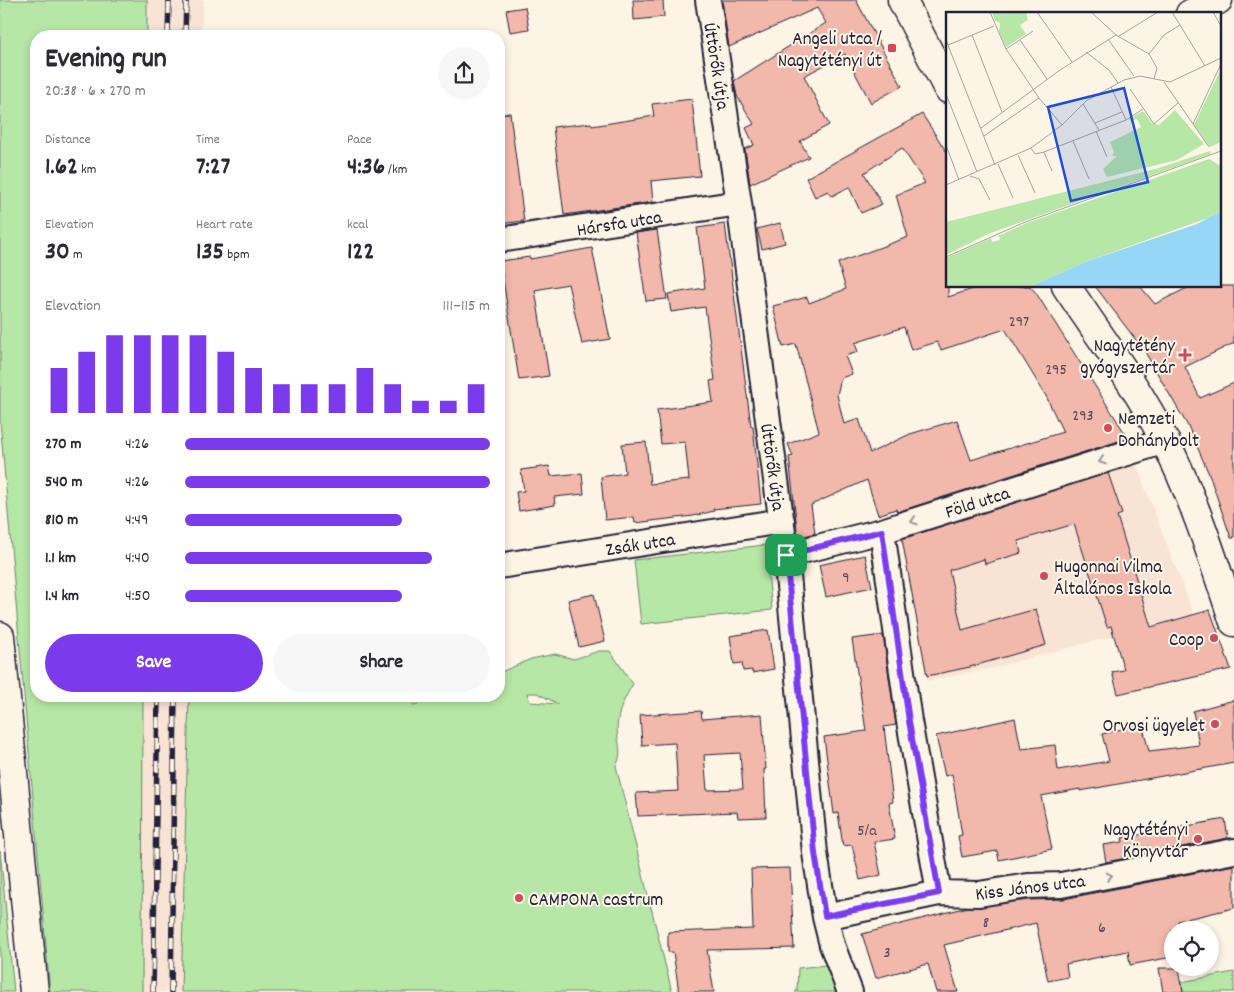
<!DOCTYPE html>
<html lang="en">
<head>
<meta charset="utf-8">
<style>
  :root { --surface:#fff; --page:#f7f7f7; --text:#2b2b33; --muted:#7c7c81; --accent:#7c3aed }
  body { margin:0; font-family:Dekko,sans-serif; background:var(--page); color:var(--text); height:100vh; display:flex; flex-direction:column; font-size:19px; white-space:nowrap }
  * { box-sizing:border-box; margin:0 }
  p { font-size:16px; color:var(--muted) }
  .icon { flex:none; width:28px; height:28px; fill:none; stroke:currentColor; stroke-width:2; stroke-linecap:round; stroke-linejoin:round }
  .map { position:relative; flex:1; overflow:hidden }
  .details { position:absolute; left:30px; top:30px; width:475px; height:672px; display:flex; flex-direction:column; background:var(--surface); border-radius:20px; box-shadow:0 2px 8px #0003 }
  .details>* { flex:none }
  .tools { position:absolute; left:1164px; top:921px; display:grid; gap:10px }
  .tools a { display:grid; place-items:center; width:55px; height:55px; border-radius:50%; background:var(--surface); box-shadow:0 2px 8px #0003; font-size:25px }
  .pin { position:absolute; display:grid; place-items:center; width:42px; height:42px; color:#fff; margin:-21px; border-radius:10px; box-shadow:0 2px 8px #0006 }
  .round { display:grid; place-items:center; flex:none; width:52px; height:52px; border-radius:26px; background:var(--page) }
  .headline { display:flex; align-items:center; justify-content:space-between; height:85px; padding:0 15px }
  h1 { font-size:28px; font-weight:700; line-height:38px }
  .metrics { display:grid; grid-template-columns:repeat(3,1fr); gap:8px; height:85px; padding:5px 15px }
  .metrics div { display:grid; align-content:center }
  .metrics b { font-size:25px; font-weight:700 }
  .metrics small { font-size:14px; font-weight:400 }
  .metrics p { font-size:14px }
  .chart { height:140px; padding:10px 15px }
  .chart p { display:flex; justify-content:space-between }
  .chart svg { width:100%; height:90px; margin-top:5px; stroke:var(--accent); stroke-width:6 }
  .cta { display:flex; gap:10px; margin-top:auto; padding:10px 15px }
  .cta a { flex:1; height:58px; border-radius:30px; background:var(--accent); color:#fff; font-size:20px; font-weight:700; line-height:58px; text-align:center }
  .cta a+a { background:var(--page); color:var(--text) }
  ul { padding:0 15px; list-style:none; font-size:16px }
  li { display:grid; grid-template-columns:80px 60px 1fr; align-items:center; height:38px }
  li i { height:12px; border-radius:6px; background:var(--accent) }
  .map>svg:first-child { display:block }
  .built { fill:#f9e3d4 }
  .green { fill:#b6e7a6; stroke:#6c8470; fill-rule:evenodd }
  .building { fill:#f2b8ac; stroke:#22223b; fill-rule:evenodd }
  .lines { fill:none; stroke-linecap:round; stroke-linejoin:round }
  .minor-casing { stroke:#22223b; stroke-width:28 }
  .tertiary-casing { stroke:#22223b; stroke-width:31 }
  .secondary-casing { stroke:#22223b; stroke-width:31 }
  .primary-casing { stroke:#22223b; stroke-width:31 }
  .minor { stroke:#fcf5e5; stroke-width:24 }
  .tertiary { stroke:#fcf5e5; stroke-width:28 }
  .secondary { stroke:#fcf5e5; stroke-width:28 }
  .primary { stroke:#fcf5e5; stroke-width:28 }
  .rail-casing { stroke:#22223b; stroke-width:5.5 }
  .rail { stroke:#fcf5e5; stroke-width:4; stroke-dasharray:11; stroke-linecap:butt }
  .oneway { stroke:#9a9698 }
  .route-casing { stroke:#fff; stroke-width:10 }
  .route { stroke:#7c3aed; stroke-width:6 }
  .poi-dot { fill:#d1495b; stroke:#fcf5e5; stroke-width:2 }
  .labels { text-anchor:middle; stroke-width:4; stroke-linejoin:round; paint-order:stroke }
  .number-label { font-size:16px; fill:#564857 }
  .poi-label { font-size:19px; fill:#22223b; stroke:#fcf5e5; text-anchor:end }
  .street-label { font-size:19px; fill:#22223b; stroke:#fcf5e5 }
  .inset-road { fill:none; stroke:#a5a1a1; stroke-width:1 }
  .view { fill:#1d4ed8; fill-opacity:0.15; stroke:#1d4ed8; stroke-width:2.5 }
  .inset-edge { fill:none; stroke:#22223b; stroke-width:2.5 }
</style>
</head>
<body>
<div class="map">
<svg width="1234" height="992" viewBox="0 0 1234 992">
  <rect width="100%" height="100%" fill="#fcf5e5"/>
  <filter id="ink" filterUnits="userSpaceOnUse"><feTurbulence type="fractalNoise" baseFrequency=".02" numOctaves="2"/><feDisplacementMap in="SourceGraphic" scale="10" xChannelSelector="R" yChannelSelector="G"/><feConvolveMatrix kernelMatrix="1 2 1 2 8 2 1 2 1" color-interpolation-filters="sRGB"/></filter>
  <g filter="url(#ink)">
    <!-- built -->
    <path class="built" d="M 147,0 L 204,0 L 200,36 L 147,36 Z
      M 1136,464 L 1194,615 L 992,668 L 928,681 L 901,536 Z
      M 143,696 L 189,696 L 181,992 L 142,992 Z"/>
    <!-- green -->
    <path class="green" d="M 0,0 L 147,0 L 147,36 L 36,36 L 36,696 L 143,696 L 142,992 L 50,992 L 0,421 Z
      M 765,545 L 772,610 L 641,624 L 634,560 Z
      M 599,651 L 610,651 L 633,684 C 624,699 618,711 617,728 C 617,743 624,752 616,766 L 672,992 L 181,992 L 189,696 L 411,696 L 413,705 L 418,704 L 419,696 L 499,696 L 499,673 L 531,659 L 555,654 L 574,659 ZM 527,693 L 537,693 L 558,704 L 530,702 Z
      M 0,851 L 14,992 L 0,992 Z
      M 835,964 L 846,992 L 795,992 L 797,991 L 798,968 Z
      M 1234,972 L 1234,992 L 1183,992 L 1181,982 Z"/>
    <!-- building -->
    <path class="building" d="M 633,0 L 663,0 L 664,17 L 634,20 Z
      M 722,0 L 856,0 L 902,86 L 871,103 L 845,54 L 804,76 L 829,125 L 800,141 L 809,157 L 750,184 L 745,149 L 754,145 L 746,128 L 754,124 L 737,96 L 734,81 L 826,23 L 817,8 L 729,47 Z
      M 525,7 L 529,29 L 510,32 L 506,10 Z
      M 692,99 L 700,176 L 651,181 L 653,202 L 564,215 L 553,127 L 591,123 L 592,126 L 654,116 L 652,104 Z
      M 510,113 L 524,221 L 499,224 L 499,114 Z
      M 922,114 L 948,154 L 948,297 L 982,286 L 1030,286 L 1036,293 L 1128,438 L 897,512 L 896,509 L 878,515 L 867,480 L 811,505 L 815,533 L 798,538 L 789,457 L 793,456 L 788,444 L 819,432 L 796,344 L 783,347 L 773,306 L 807,297 L 809,303 L 846,289 L 838,263 L 908,237 L 896,195 L 925,183 L 902,148 L 864,173 L 882,204 L 861,213 L 849,187 L 832,196 L 828,191 L 815,197 L 806,178 ZM 904,327 L 911,350 L 937,342 L 941,350 L 1005,329 L 1046,396 L 1063,432 L 971,460 L 957,420 L 910,434 L 870,453 L 859,419 L 844,424 L 837,395 L 841,378 L 852,374 L 845,356 L 858,352 L 855,343 Z
      M 780,223 L 785,243 L 762,249 L 757,229 Z
      M 725,224 L 751,426 L 753,426 L 761,504 L 713,509 L 714,511 L 693,516 L 635,523 L 634,517 L 605,520 L 601,477 L 625,473 L 622,444 L 646,442 L 650,484 L 689,480 L 685,442 L 661,444 L 657,410 L 713,402 L 710,381 L 715,380 L 705,307 L 671,312 L 668,294 L 705,288 L 697,228 Z
      M 657,230 L 667,299 L 646,301 L 636,233 Z
      M 592,248 L 610,339 L 582,344 L 568,284 L 535,290 L 549,376 L 519,380 L 500,261 L 530,257 L 530,259 Z
      M 1095,286 L 1140,286 L 1155,304 L 1191,286 L 1234,286 L 1234,343 L 1185,367 L 1200,398 L 1234,383 L 1234,538 L 1231,538 L 1209,474 L 1189,428 L 1145,352 Z
      M 549,466 L 551,476 L 582,473 L 584,494 L 554,497 L 555,505 L 519,511 L 516,492 L 524,491 L 521,470 Z
      M 1108,473 L 1122,514 L 1117,516 L 1151,627 L 1210,610 L 1231,669 L 1118,694 L 1112,672 L 1124,670 L 1111,626 L 1107,627 L 1074,524 L 1018,541 L 1021,553 L 985,564 L 984,559 L 949,570 L 962,630 L 1036,609 L 1046,645 L 970,667 L 927,676 L 902,539 Z
      M 865,555 L 872,587 L 826,597 L 819,565 Z
      M 594,594 L 605,641 L 579,647 L 568,600 Z
      M 768,630 L 774,669 L 752,673 L 752,670 L 743,671 L 742,663 L 734,664 L 730,636 Z
      M 883,635 L 896,725 L 884,727 L 893,802 L 889,803 L 895,839 L 874,842 L 881,875 L 860,880 L 852,845 L 843,846 L 838,813 L 834,814 L 824,737 L 866,731 L 852,639 Z
      M 1234,700 L 1234,763 L 1080,791 L 1080,789 L 1041,796 L 1052,849 L 999,860 L 997,851 L 962,857 L 958,836 L 962,835 L 952,774 L 945,776 L 936,736 L 1015,718 L 1021,749 L 1055,745 L 1058,770 L 1109,761 L 1102,734 L 1142,724 L 1149,751 L 1199,745 L 1193,711 Z
      M 701,711 L 702,719 L 762,714 L 766,769 L 764,769 L 766,817 L 738,818 L 737,812 L 638,816 L 636,793 L 678,791 L 675,743 L 642,745 L 640,715 ZM 740,753 L 743,789 L 707,790 L 704,755 Z
      M 1225,819 L 1228,838 L 1106,862 L 1103,845 L 1123,842 L 1122,838 Z
      M 1234,865 L 1234,908 L 1178,921 L 1180,930 L 1172,930 L 1172,957 L 1130,965 L 1128,951 L 1066,964 L 1068,977 L 1048,981 L 1036,923 L 944,945 L 958,992 L 936,992 L 928,964 L 876,978 L 862,934 L 968,907 L 1029,900 L 1064,899 Z
      M 790,868 L 794,948 L 707,950 L 714,992 L 679,992 L 673,952 L 668,952 L 668,932 L 753,929 L 751,869 Z
      M 1159,968 L 1179,968 L 1183,992 L 1163,992 Z"/>
    <g class="lines">
      <defs>
        <path id="minor" d="M 708,0 L 739,203 L 786,555 L 815,853 L 825,917 L 832,945 L 850,992
          M 499,240 L 739,203
          M 882,531 L 909,721 L 939,893
          M 786,555 L 882,531 L 1165,441
          M 499,566 L 782,521
          M 825,917 L 939,893 L 979,894 L 1028,886 L 1061,885 L 1234,851"/>
        <path id="tertiary" d="M 1190,14 L 1218,0"/>
        <path id="secondary" d="M 902,0 L 948,89
          M 1066,286 C 1100,337 1137,386 1165,441 C 1194,498 1214,562 1234,622"/>
        <path id="primary" d="M 0,636 L 34,992"/>
      </defs>
      <!-- minor casing -->
      <use href="#minor" class="minor-casing"/>
      <!-- tertiary casing -->
      <use href="#tertiary" class="tertiary-casing"/>
      <!-- secondary casing -->
      <use href="#secondary" class="secondary-casing"/>
      <!-- primary casing -->
      <use href="#primary" class="primary-casing"/>
      <!-- minor -->
      <use href="#minor" class="minor"/>
      <!-- tertiary -->
      <use href="#tertiary" class="tertiary"/>
      <!-- secondary -->
      <use href="#secondary" class="secondary"/>
      <!-- primary -->
      <use href="#primary" class="primary"/>
      <defs>
        <path id="rail" d="M 168,36 L 169,0
          M 185,36 L 186,0
          M 153,992 L 158,696
          M 171,992 L 175,696"/>
      </defs>
      <!-- rail casing -->
      <use href="#rail" class="rail-casing"/>
      <!-- rail -->
      <use href="#rail" class="rail"/>
    </g>
    <!-- one-way arrows -->
    <defs><path id="oneway-chevron" d="M-2-3.5L2.5 0L-2 3.5" fill="none" stroke-width="1.6" stroke-linecap="round" stroke-linejoin="round" transform="scale(1.25)"/></defs>
    <g class="oneway">
      <use href="#oneway-chevron" transform="translate(1102 461) rotate(162)"/>
      <use href="#oneway-chevron" transform="translate(914 521) rotate(162)"/>
      <use href="#oneway-chevron" transform="translate(1109 876) rotate(-11)"/>
    </g>
  </g>
  <g class="lines" filter="url(#ink)">
    <defs>
      <path id="route" d="M 882,531 L 909,721 L 939,893 L 825,916 L 815,853 L 786,555 Z"/>
    </defs>
    <!-- route casing -->
    <use href="#route" class="route-casing"/>
    <!-- route -->
    <use href="#route" class="route"/>
  </g>
  <!-- markers -->
  <g class="poi-dot">
    <rect x="887" y="43" width="10" height="10" rx="2.5"/>
    <path d="M1182.5 347.5h5v5h5v5h-5v5h-5v-5h-5v-5h5z"/>
    <circle cx="1108" cy="428" r="5"/>
    <circle cx="1044" cy="576" r="5"/>
    <circle cx="1214" cy="638" r="5"/>
    <circle cx="1215" cy="724" r="5"/>
    <circle cx="1198" cy="839" r="5"/>
    <circle cx="519" cy="898" r="5"/>
  </g>
  <g class="labels">
    <!-- number labels -->
    <g class="number-label">
      <text x="1019" y="326">297</text>
      <text x="1056" y="374">295</text>
      <text x="1083" y="420">293</text>
      <text x="846" y="582">9</text>
      <text x="867" y="835">5/a</text>
      <text x="986" y="927">8</text>
      <text x="1102" y="932">6</text>
      <text x="887" y="957">3</text>
    </g>
    <!-- poi labels -->
    <g class="poi-label">
      <text x="882" y="44">Angeli utca /<tspan x="882" dy="22">Nagytétényi út</tspan></text>
      <text x="1175" y="351">Nagytétény<tspan x="1175" dy="22">gyógyszertár</tspan></text>
      <text x="1118" y="424" text-anchor="start">Nemzeti<tspan x="1118" dy="22">Dohánybolt</tspan></text>
      <text x="1054" y="572" text-anchor="start">Hugonnai Vilma<tspan x="1054" dy="22">Általános Iskola</tspan></text>
      <text x="1204" y="645">Coop</text>
      <text x="1205" y="731">Orvosi ügyelet</text>
      <text x="1188" y="835">Nagytétényi<tspan x="1188" dy="22">Könyvtár</tspan></text>
      <text x="529" y="905" text-anchor="start">CAMPONA castrum</text>
    </g>
    <!-- street labels -->
    <g class="street-label">
      <text transform="translate(718 66) rotate(81)" y="7">Úttörők útja</text>
      <text transform="translate(619 222) rotate(-9)" y="7">Hársfa utca</text>
      <text transform="translate(774 467) rotate(82)" y="7">Úttörők útja</text>
      <text transform="translate(977 501) rotate(-18)" y="7">Föld utca</text>
      <text transform="translate(640 543) rotate(-9)" y="7">Zsák utca</text>
      <text transform="translate(1030 886) rotate(-7)" y="7">Kiss János utca</text>
    </g>
  </g>
  <!-- overview -->
  <g transform="translate(946 12)">
    <rect width="275" height="275" fill="#fcf5e5"/>
    <path d="M 46,0 L 80,0 L 82,8 L 74,13 L 80,22 L 60,35 L 53,19 L 54,11 L 49,9 ZM 275,57 L 275,130 L 264,135 L 248,113 ZM 229,98 L 258,132 L 231,148 L 161,165 L 157,157 L 171,144 L 166,144 L 168,140 L 164,130 L 195,115 L 191,107 L 184,109 L 183,107 L 197,99 L 206,111 L 213,113 ZM 264,139 L 265,142 L 42,222 L 0,243 L 0,210 L 213,156 ZM 263,147 L 275,154 L 275,199 L 262,206 L 142,249 L 83,275 L 0,275 L 0,246 L 45,226 L 46,230 L 54,228 L 53,224 L 50,225 L 81,211 Z" fill="#b6e7a6"/>
    <path d="M 275,199 L 275,275 L 83,275 L 142,249 L 251,212 Z" fill="#96d6f7"/>
    <path class="inset-road" d="M 44,0 L 60,37 L 93,86 L 116,113M 91,0 L 126,50M 145,0 L 170,23 L 203,42 L 211,56 L 208,67M 226,0 L 259,54M 267,0 L 275,14M 26,23 L 56,100M 173,24 L 212,0M 162,27 L 188,64M 0,28 L 49,153M 74,28 L 101,67M 2,33 L 48,14M 60,37 L 87,19M 140,40 L 163,58 L 172,71M 203,42 L 218,23 L 234,13M 218,70 L 263,135M 165,75 L 180,108M 184,77 L 208,112 L 232,91M 0,82 L 31,160M 137,92 L 153,118M 149,111 L 176,100M 247,112 L 275,52M 35,116 L 114,58 L 170,23M 150,119 L 161,145M 38,124 L 93,86M 127,129 L 143,167M 0,133 L 13,168M 85,136 L 89,142 L 98,140 L 180,108 L 197,97M 98,140 L 106,159M 72,143 L 89,181M 52,152 L 67,186M 24,164 L 33,167 L 44,188M 0,173 L 85,136 L 116,113 L 140,89 L 178,68 L 194,64 L 224,70 L 275,46M 0,245 L 77,211 L 275,139"/>
    <path class="view" d="M 178,76 L 202,170 L 125,189 L 102,95 Z"/>
    <rect width="275" height="275" class="inset-edge"/>
  </g>
</svg>
<div class="tools">
<a><svg class="icon" aria-label="locate" viewBox="0 0 24 24"><circle cx="12" cy="12" r="6"/><path d="M12 2v4M12 18v4M2 12h4M18 12h4"/></svg></a>
</div>
<div class="pin" style="left:786px;top:555px;background:#1e9e55"><svg class="icon" aria-label="arrive" viewBox="0 0 24 24"><path d="M6 21V4h12l-3 4 3 4H6"/></svg></div>
<section class="details">
<div class="headline"><div><h1>Evening run</h1><p>20:38 · 6 × 270 m</p></div><a class="round"><svg class="icon" aria-label="share" viewBox="0 0 24 24"><path d="M12 15V3M7 8l5-5 5 5M5 13v7h14v-7"/></svg></a></div>
<div class="metrics">
<div><p>Distance</p><b>1.62<small> km</small></b></div>
<div><p>Time</p><b>7:27</b></div>
<div><p>Pace</p><b>4:36<small> /km</small></b></div>
</div>
<div class="metrics">
<div><p>Elevation</p><b>30<small> m</small></b></div>
<div><p>Heart rate</p><b>135<small> bpm</small></b></div>
<div><p>kcal</p><b>122</b></div>
</div>
<div class="chart"><p><span>Elevation</span>111–115 m</p>
<svg viewBox="0 0 160 44" preserveAspectRatio="none"><path d="M5 44V22M15 44V14M25 44V6M35 44V6M45 44V6M55 44V6M65 44V14M75 44V22M85 44V30M95 44V30M105 44V30M115 44V22M125 44V30M135 44V38M145 44V38M155 44V30"/></svg>
</div>
<ul>
<li><b>270 m</b>4:26<i style="width:100%"></i></li>
<li><b>540 m</b>4:26<i style="width:100%"></i></li>
<li><b>810 m</b>4:49<i style="width:71%"></i></li>
<li><b>1.1 km</b>4:40<i style="width:81%"></i></li>
<li><b>1.4 km</b>4:50<i style="width:71%"></i></li>
</ul>
<div class="cta"><a>Save</a><a>Share</a></div>
</section>
</div>
</body>
</html>
